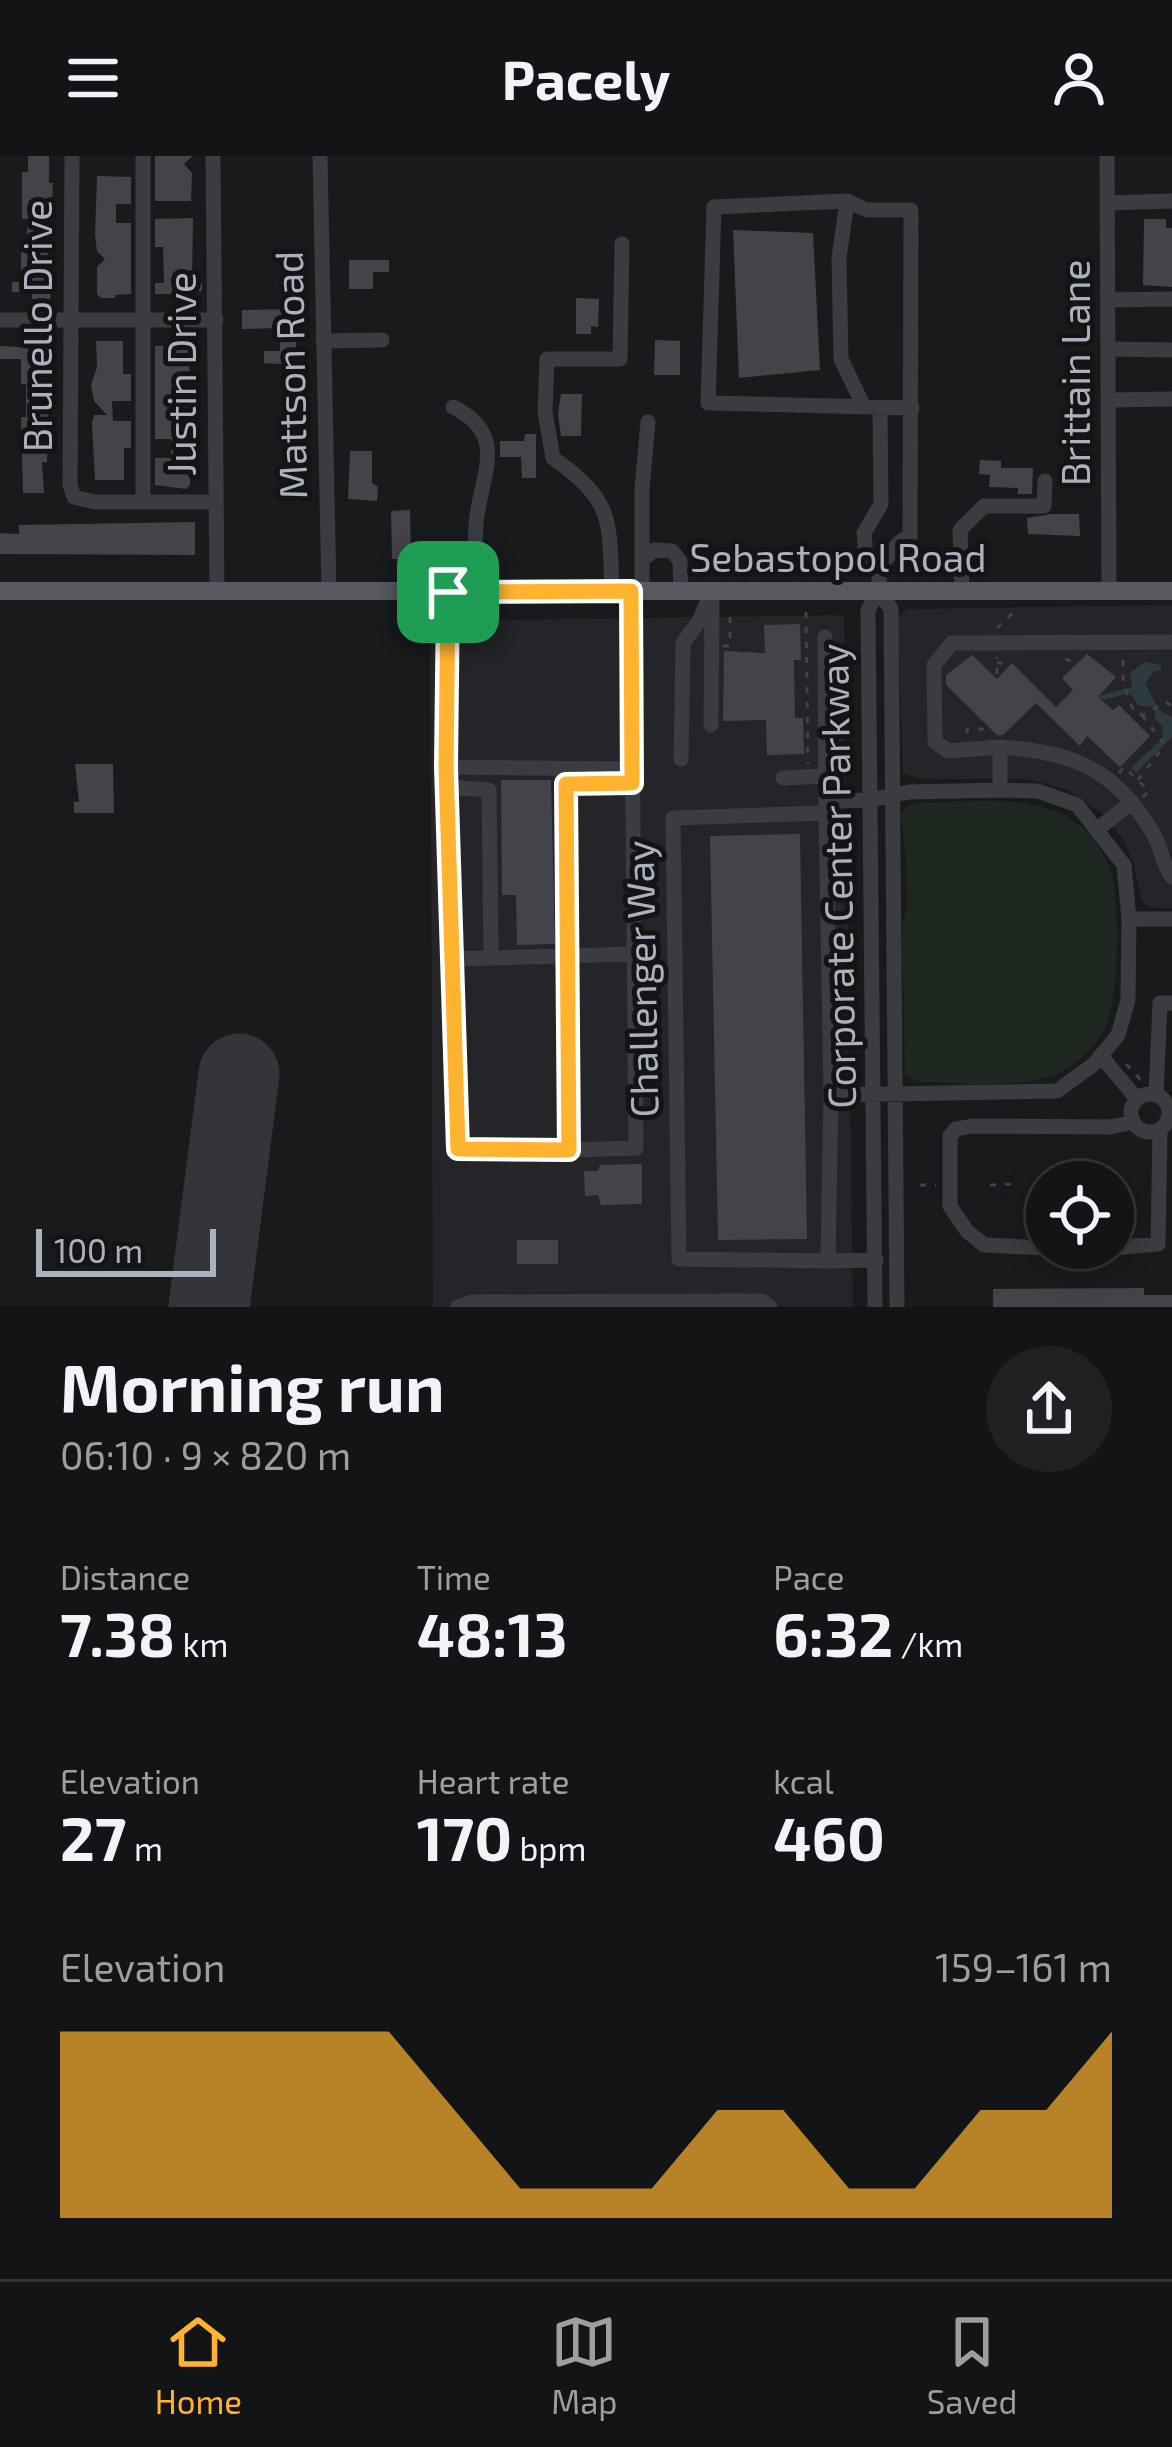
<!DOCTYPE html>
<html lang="en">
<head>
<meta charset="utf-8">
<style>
  :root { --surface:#131415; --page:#202122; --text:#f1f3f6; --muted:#9d9ea0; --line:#323334; --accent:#ffb32f }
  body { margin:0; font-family:"Exo 2",sans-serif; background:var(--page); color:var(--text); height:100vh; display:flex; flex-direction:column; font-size:45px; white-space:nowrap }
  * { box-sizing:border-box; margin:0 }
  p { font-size:39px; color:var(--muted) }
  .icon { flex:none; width:66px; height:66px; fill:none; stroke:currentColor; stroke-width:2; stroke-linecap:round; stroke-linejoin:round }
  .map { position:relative; height:1151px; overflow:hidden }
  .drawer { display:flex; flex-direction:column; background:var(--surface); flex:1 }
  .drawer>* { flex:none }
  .controls { position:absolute; left:1026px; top:1005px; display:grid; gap:24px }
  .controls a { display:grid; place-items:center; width:108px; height:108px; border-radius:50%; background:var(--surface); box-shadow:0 6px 30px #0003,0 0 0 3px var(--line); font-size:60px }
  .scale { position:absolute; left:36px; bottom:30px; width:180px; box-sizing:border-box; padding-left:12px; border:6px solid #abb1bd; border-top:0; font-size:33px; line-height:42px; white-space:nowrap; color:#abb1bd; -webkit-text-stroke:9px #141417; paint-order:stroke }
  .pin { position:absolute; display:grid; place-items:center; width:102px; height:102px; color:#fff; margin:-51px; border-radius:24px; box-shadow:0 6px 18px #0006 }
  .round { display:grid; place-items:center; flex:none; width:126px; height:126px; border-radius:63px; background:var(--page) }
  .overview { display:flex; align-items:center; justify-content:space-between; height:204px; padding:0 60px }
  h1 { font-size:66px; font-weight:700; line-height:90px }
  .metrics { display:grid; grid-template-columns:repeat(3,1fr); gap:18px; height:204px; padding:12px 60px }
  .metrics div { display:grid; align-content:center }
  .metrics b { font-size:60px; font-weight:700 }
  .metrics small { font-size:33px; font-weight:400 }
  .metrics p { font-size:33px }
  .chart { height:336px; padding:24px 60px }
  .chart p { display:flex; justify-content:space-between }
  .chart svg { width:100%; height:216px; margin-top:12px; fill:var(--accent); opacity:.7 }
  header { display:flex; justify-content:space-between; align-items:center; height:156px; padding:0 60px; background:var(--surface); font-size:54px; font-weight:700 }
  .menu { display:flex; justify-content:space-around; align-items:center; height:168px; border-top:3px solid var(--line); background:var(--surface); font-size:33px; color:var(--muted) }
  .menu a { display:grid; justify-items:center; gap:6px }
  .menu .on { color:var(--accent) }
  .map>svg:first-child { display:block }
  .built { fill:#252529 }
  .green { fill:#1f2820 }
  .water { fill:#2e3a42 }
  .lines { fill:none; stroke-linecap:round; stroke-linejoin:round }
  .runway { stroke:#33353a; stroke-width:81 }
  .building { fill:#434449 }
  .path { stroke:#404349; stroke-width:3; stroke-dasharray:6 9; stroke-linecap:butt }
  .minor { stroke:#3a3c42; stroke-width:15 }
  .major { stroke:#565961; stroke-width:18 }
  .route-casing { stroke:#fff; stroke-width:24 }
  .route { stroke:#ffb32f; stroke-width:15 }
  .labels { text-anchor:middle; stroke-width:10; stroke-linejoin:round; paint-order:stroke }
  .street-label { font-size:39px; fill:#abb1bd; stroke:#141417 }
</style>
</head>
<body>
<header><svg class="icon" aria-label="menu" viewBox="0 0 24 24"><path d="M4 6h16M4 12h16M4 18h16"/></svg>Pacely<svg class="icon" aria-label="person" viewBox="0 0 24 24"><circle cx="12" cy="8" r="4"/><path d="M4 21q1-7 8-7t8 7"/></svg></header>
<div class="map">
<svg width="1172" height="1151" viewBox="0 0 1172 1151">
  <rect width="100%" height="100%" fill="#191a1c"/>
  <!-- built -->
  <path class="built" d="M 1172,449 L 1172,752 L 1153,752 L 1142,746 L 1133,706 L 1123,683 L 1103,658 L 1068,634 L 1028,623 L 920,623 L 903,617 L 898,469 L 900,460 L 907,453 Z
    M 844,459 L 853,1151 L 433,1151 L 430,465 Z"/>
  <!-- green -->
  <path class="green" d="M 916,647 C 967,647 1034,635 1078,668 C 1096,681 1111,707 1114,730 C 1119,765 1119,846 1103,876 C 1093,893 1074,910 1056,918 C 1016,935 960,926 918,926 L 905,917 L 902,771 L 907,752 L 906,702 L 901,660 L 906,651 Z"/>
  <!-- water -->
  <path class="water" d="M 1144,506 L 1161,509 L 1161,514 L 1153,516 L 1145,528 L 1159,554 L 1172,561 L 1172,581 L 1136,617 L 1131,612 L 1162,583 L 1163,571 L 1155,563 L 1155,554 L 1150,550 L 1139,550 L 1130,537 L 1104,544 L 1098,540 L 1132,531 L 1130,517 Z"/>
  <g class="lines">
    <!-- runway -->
    <path class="runway" d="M 209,1151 L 239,918"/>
  </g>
  <!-- building -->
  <path class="building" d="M 28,0 L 49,0 L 49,27 L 53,27 L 52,52 L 49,52 L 48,63 L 48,107 L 50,126 L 53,126 L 50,143 L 32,143 L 32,136 L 12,136 L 12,126 L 21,126 L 21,96 L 27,96 L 27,63 L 22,63 L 22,16 L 28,16 Z
    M 155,0 L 193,0 L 184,8 L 192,17 L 191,45 L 155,45 Z
    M 97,20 L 131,21 L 131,48 L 116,48 L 116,67 L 131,67 L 131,138 L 115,139 L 115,142 L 101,142 L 97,138 L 97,111 L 105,103 L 97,95 L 95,78 Z
    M 193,62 L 192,127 L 202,127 L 202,135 L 192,136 L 192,144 L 174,144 L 174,138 L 155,138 L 155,127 L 164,127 L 163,91 L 155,91 L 155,63 Z
    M 1144,63 L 1166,63 L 1166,72 L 1172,72 L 1172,131 L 1143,129 Z
    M 733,74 L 813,77 L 820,214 L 739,222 Z
    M 349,104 L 389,104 L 389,116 L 373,116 L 373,133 L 349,133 Z
    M 576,142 L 599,143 L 598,171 L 591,170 L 591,178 L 576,178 Z
    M 296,153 L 296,209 L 264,207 L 264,195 L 280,195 L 280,172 L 242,173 L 242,154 Z
    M 655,184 L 680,185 L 680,219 L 654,219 Z
    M 32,185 L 50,185 L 47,306 L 42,306 L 44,337 L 23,337 L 21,261 L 26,261 L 26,228 L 21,228 L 21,203 L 0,203 L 0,190 L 32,192 Z
    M 96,185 L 123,185 L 123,218 L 131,218 L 131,245 L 112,245 L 113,265 L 131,265 L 131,292 L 124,292 L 124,324 L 95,324 L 92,267 L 94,259 L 107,259 L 94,245 L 91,229 L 97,211 Z
    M 171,186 L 188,190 L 192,281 L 190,329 L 186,333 L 155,329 L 155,302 L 171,302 L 171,283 L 155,283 L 155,190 L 171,190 Z
    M 561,238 L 582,238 L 581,280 L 561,280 L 558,258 Z
    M 525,278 L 536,278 L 536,322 L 522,322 L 521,301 L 500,301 L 500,285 L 524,285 Z
    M 350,295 L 372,295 L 372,327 L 378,331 L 377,345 L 348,343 Z
    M 980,304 L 1001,305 L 1001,312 L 1033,312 L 1032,338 L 1018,338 L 1018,332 L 989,331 L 990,319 L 979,318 Z
    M 410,354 L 411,403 L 392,403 L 391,355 Z
    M 1052,358 L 1079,358 L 1080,380 L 1028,378 L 1027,362 Z
    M 195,366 L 195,399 L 0,398 L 0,377 L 19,378 L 19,369 Z
    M 800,468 L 801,504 L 794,504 L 795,562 L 803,562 L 804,598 L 767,599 L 766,564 L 723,565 L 724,495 L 765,497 L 764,469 Z
    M 1087,498 L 1116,521 L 1098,541 L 1113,554 L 1119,549 L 1150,580 L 1120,611 L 1087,580 L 1080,590 L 1036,547 L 1003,579 L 997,579 L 946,529 L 946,519 L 972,499 L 997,523 L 1012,507 L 1056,551 L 1073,534 L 1062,522 Z
    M 75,608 L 113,608 L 114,657 L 74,657 L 74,646 L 79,646 Z
    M 501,624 L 551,624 L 555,788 L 517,789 L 516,739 L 502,739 Z
    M 800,678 L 807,1083 L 718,1084 L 710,680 Z
    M 642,1008 L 642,1048 L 601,1049 L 598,1039 L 585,1040 L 584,1015 L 598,1015 L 600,1009 Z
    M 517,1084 L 558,1084 L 558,1108 L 517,1108 Z
    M 1144,1132 L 1144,1139 L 1172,1139 L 1172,1151 L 993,1151 L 993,1133 Z"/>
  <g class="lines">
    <!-- path -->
    <path class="path" d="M 806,456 L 808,608
      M 997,472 L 1015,455
      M 723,490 L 730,490 L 730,457
      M 1065,503 L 1075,506
      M 1123,504 L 1123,527 L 1134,556 L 1144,559 L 1166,546 L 1172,551
      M 997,507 L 1008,507 L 1008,503
      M 997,518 L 997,501
      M 1142,559 L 1165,589 L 1172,588
      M 967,577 L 967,573 L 989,573
      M 1119,617 L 1124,611 L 1149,635 L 1143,641
      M 1138,624 L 1165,589
      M 1126,908 L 1140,923 L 1146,923
      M 920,1029 L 936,1029
      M 990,1029 L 1014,1028"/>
    <!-- minor -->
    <path class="minor" d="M 72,0 L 70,329 L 74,341 L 95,346 L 215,346
      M 143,0 L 143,346
      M 213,0 L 217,436
      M 320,0 L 329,436
      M 1107,0 L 1109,434
      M 847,45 L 839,102 L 841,203 L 864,251
      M 1107,47 L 1172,45
      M 1108,144 L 1172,143
      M 0,164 L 216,164
      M 323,185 L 382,184
      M 1108,193 L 1172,194
      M 1110,244 L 1172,243
      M 453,251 C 511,279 479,322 476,369 C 474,390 477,414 478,436
      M 642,404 L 654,394 L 672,395 L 680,405 L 681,435
      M 879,409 L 866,401 L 864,377 L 881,348 L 880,254
      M 631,435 L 631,457 L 636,992 L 570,994 L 566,628 L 632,627
      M 642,435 L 642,333 L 648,266
      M 879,435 L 879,409 C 893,400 894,386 910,380 L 911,54 L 867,54 L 847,45 L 714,51 L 708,247 L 912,252
      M 879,435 L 891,453 L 897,1151
      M 962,435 L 960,374 L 984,350 L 1044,350 L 1045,325
      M 448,436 L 446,611 L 632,613
      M 612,436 C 609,364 615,346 553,302 L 545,256 L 547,203 L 620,203 L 622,88
      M 825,481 L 826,654
      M 711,569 L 712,438
      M 1000,591 C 1072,596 1116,612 1154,679 C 1162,693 1162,709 1172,721
      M 681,603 L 683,487 L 699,465 L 712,435
      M 446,611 L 457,993 L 570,994
      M 783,622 L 827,620
      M 447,631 L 489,634 L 491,802
      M 1000,634 L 1000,591 L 948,595 L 935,586 L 934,509 L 952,487 L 1172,486
      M 827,645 L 870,644 L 909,636 L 1000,634 L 1038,635 L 1077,649 L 1124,709 L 1129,763 L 1128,844 L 1118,879 L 1094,908 L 1057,935 L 831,939 L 828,1105 L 679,1103 L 673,662 L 826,657 L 831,939
      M 1099,672 L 1132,646
      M 1129,763 L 1172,763
      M 452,803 L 634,798
      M 1101,900 L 1137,943
      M1131 957a19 19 0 1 1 38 0a19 19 0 1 1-38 0Z
      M 1156,938 L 1160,847 L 1172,847
      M 1047,1092 L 984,1089 L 967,1075 L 950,1050 L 950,980 L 956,973 L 972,970 L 1110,971 L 1133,966
      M 1113,1092 L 1158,1088 L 1160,974
      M 828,1105 L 876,1104
      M 458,1151 L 472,1146 L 762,1145 L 770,1151
      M 875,1151 L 868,454 L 879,435"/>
    <!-- major -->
    <path class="major" d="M 0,435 L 1172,435"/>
  </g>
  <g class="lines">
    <defs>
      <path id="route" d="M 631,435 L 632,627 L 566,628 L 569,994 L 458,993 L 446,611 L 448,436 Z"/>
    </defs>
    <!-- route casing -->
    <use href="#route" class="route-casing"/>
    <!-- route -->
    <use href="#route" class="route"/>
  </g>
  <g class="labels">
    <!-- street labels -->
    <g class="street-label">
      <text transform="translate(38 170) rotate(-90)" y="14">Brunello Drive</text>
      <text transform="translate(1076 217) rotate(-90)" y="14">Brittain Lane</text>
      <text transform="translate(182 218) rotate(-90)" y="14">Justin Drive</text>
      <text transform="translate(291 219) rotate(-91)" y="14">Mattson Road</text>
      <text x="838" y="416">Sebastopol Road</text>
      <text transform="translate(838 720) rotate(-91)" y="14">Corporate Center Parkway</text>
      <text transform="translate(642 823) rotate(-91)" y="14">Challenger Way</text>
    </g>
  </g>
</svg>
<div class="controls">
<a><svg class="icon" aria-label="locate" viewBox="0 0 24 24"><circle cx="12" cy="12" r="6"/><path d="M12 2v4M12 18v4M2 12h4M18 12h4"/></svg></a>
</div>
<div class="scale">100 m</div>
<div class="pin" style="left:448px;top:436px;background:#1e9e55"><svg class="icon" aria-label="arrive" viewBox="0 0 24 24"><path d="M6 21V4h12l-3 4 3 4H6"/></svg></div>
</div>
<section class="drawer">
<div class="overview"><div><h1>Morning run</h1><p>06:10 · 9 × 820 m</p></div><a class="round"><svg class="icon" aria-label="share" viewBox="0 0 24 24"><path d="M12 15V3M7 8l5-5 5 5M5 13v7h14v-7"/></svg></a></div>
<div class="metrics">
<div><p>Distance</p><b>7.38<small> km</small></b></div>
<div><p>Time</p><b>48:13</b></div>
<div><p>Pace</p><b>6:32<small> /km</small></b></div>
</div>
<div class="metrics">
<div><p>Elevation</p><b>27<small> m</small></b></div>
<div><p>Heart rate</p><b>170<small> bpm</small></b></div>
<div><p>kcal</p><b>460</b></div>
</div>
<div class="chart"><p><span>Elevation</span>159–161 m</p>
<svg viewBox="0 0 160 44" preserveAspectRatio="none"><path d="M0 44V6L10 6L20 6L30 6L40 6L50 6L60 22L70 38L80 38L90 38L100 22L110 22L120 38L130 38L140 22L150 22L160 6V44z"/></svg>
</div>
</section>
<nav class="menu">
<a class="on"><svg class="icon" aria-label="home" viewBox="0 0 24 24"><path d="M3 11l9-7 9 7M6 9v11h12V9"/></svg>Home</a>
<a><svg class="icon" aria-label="map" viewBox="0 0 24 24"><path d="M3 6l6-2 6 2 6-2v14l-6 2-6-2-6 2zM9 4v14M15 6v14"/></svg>Map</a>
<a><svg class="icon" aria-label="saved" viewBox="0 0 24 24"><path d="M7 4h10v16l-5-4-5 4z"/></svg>Saved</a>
</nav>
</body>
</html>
